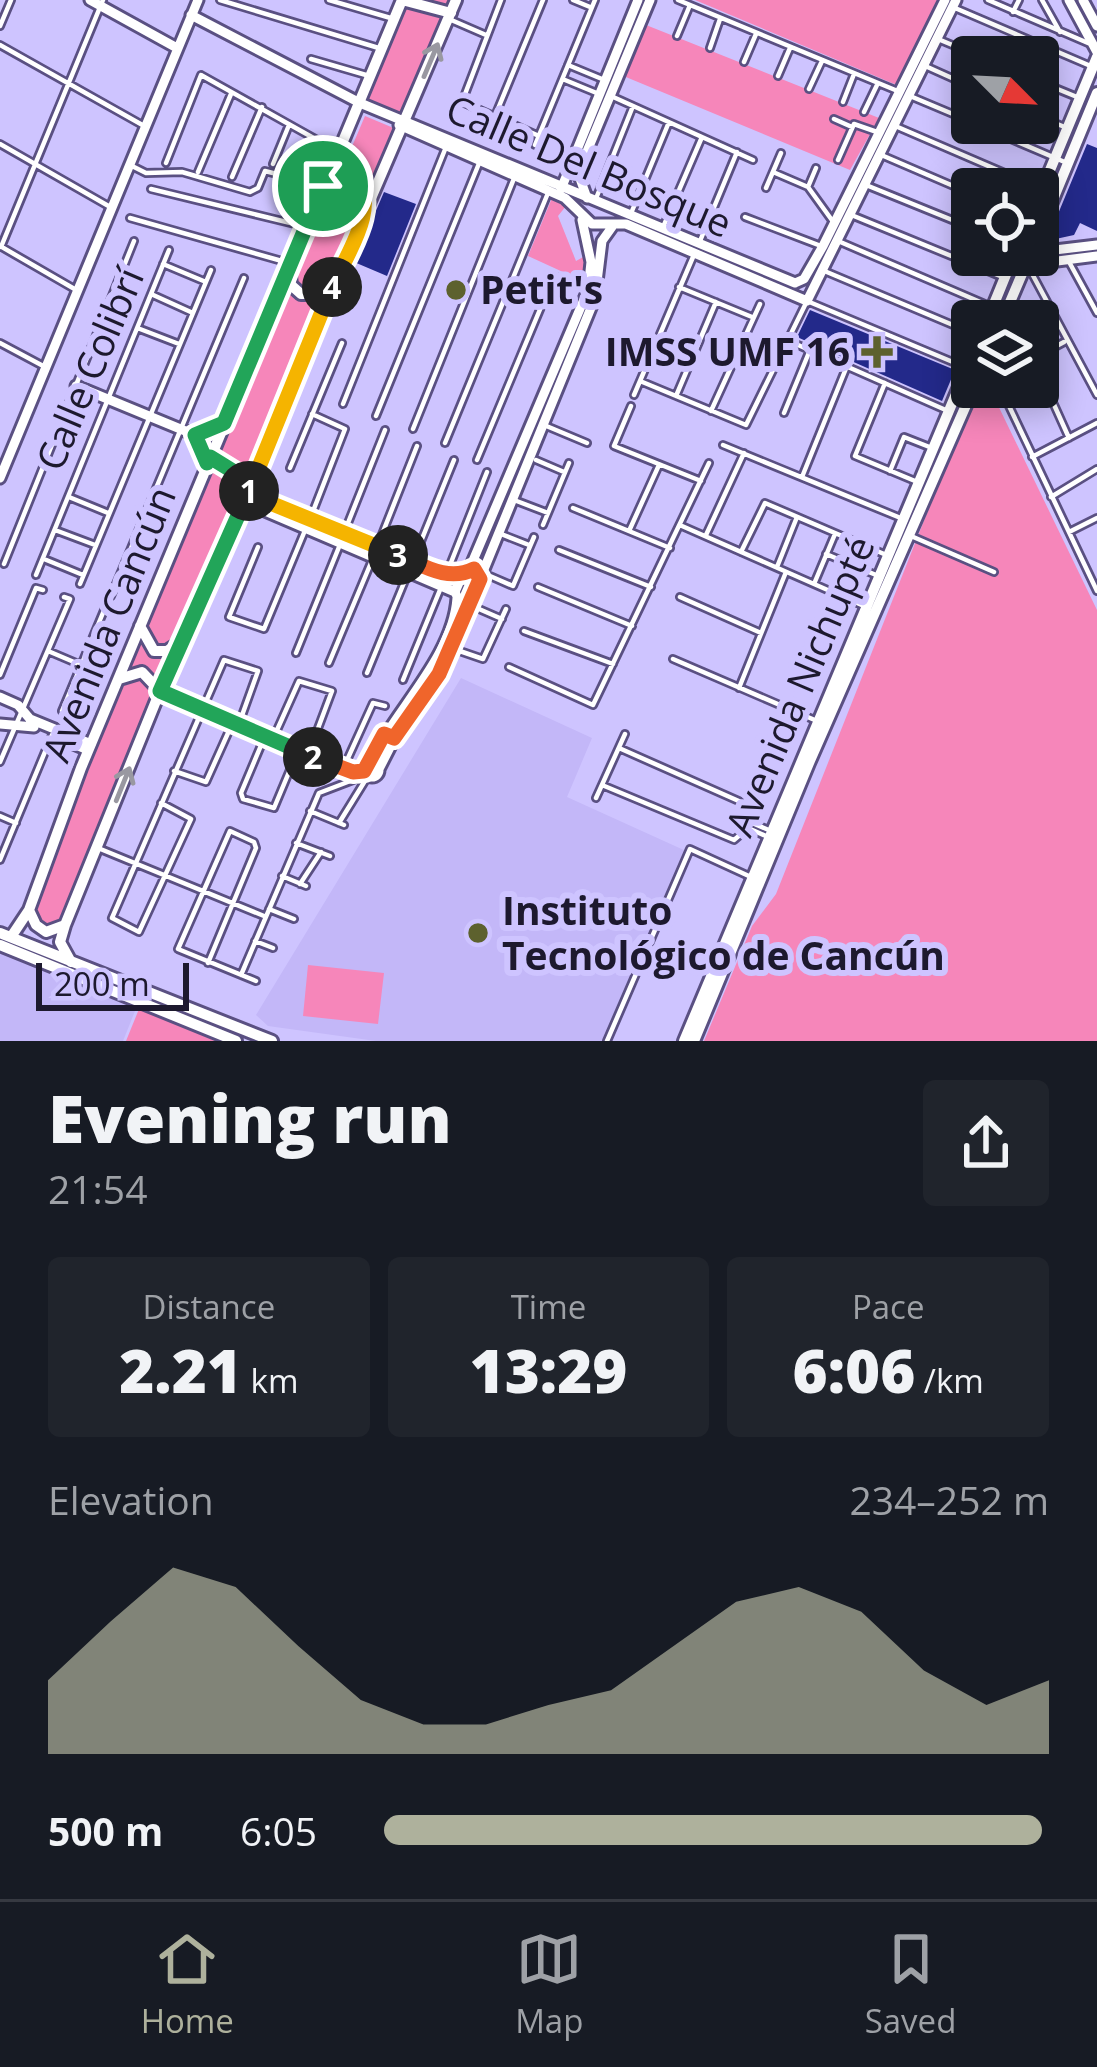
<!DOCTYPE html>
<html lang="en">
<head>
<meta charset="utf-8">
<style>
  :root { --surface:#171b24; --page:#20242c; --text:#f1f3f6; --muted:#9ea1a6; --line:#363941; --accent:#aeb19c }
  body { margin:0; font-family:"Open Sans",sans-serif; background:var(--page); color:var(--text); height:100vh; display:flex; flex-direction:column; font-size:45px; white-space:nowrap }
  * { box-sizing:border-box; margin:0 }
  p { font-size:39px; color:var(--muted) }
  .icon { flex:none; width:66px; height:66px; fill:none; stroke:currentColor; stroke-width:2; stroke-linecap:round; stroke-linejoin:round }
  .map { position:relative; height:1041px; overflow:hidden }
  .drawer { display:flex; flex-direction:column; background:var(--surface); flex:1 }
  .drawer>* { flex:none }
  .needle { width:78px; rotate:114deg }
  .fabs { position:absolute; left:951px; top:36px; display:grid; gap:24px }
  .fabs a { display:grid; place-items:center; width:108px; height:108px; border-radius:12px; background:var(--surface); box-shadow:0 6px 30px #0003; font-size:60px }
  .scale { position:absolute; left:36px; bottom:30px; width:153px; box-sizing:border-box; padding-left:12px; border:6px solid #1d192e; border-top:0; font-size:33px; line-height:42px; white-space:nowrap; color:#1d192e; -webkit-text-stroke:9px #cec4ff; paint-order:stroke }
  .pin { position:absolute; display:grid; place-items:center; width:102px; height:102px; color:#fff; margin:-51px; border:6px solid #fff; border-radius:50%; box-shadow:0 3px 12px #0007 }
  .km { position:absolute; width:60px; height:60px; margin:-30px; border-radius:50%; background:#222; color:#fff; font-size:33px; line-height:60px; text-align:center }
  .round { display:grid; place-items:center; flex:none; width:126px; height:126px; border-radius:12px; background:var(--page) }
  .head { display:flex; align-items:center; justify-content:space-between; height:204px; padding:0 48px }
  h1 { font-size:66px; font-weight:800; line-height:90px }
  .metrics { display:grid; grid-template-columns:repeat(3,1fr); gap:18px; height:204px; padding:12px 48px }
  .metrics div { display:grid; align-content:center; border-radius:12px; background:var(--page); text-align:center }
  .metrics b { font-size:60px; font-weight:800 }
  .metrics small { font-size:33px; font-weight:400 }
  .metrics p { font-size:33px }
  .chart { height:336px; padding:24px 48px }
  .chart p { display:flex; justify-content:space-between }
  .chart svg { width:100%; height:216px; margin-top:12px; fill:var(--accent); opacity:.7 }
  ul { padding:0 48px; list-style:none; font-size:39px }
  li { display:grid; grid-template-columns:192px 144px 1fr; align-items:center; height:90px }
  li i { height:30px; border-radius:15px; background:var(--accent) }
  .tab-bar { display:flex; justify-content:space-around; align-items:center; height:168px; border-top:3px solid var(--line); background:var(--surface); font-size:33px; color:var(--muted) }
  .tab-bar a { display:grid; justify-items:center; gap:6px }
  .tab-bar .active { color:var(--accent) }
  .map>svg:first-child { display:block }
  .built { fill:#c3b7f8 }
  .green { fill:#f686ba }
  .building { fill:#23298a }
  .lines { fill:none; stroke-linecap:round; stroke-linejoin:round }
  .street-casing { stroke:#5a5082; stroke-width:10 }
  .secondary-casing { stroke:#5a5082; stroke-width:15 }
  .primary-casing { stroke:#5a5082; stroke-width:16 }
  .street { stroke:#fff; stroke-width:4.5 }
  .secondary { stroke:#fff; stroke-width:9 }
  .primary { stroke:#fff; stroke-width:10 }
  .oneway { stroke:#9998a1 }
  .split-1-casing { stroke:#fff; stroke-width:24 }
  .split-2-casing { stroke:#fff; stroke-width:24 }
  .split-3-casing { stroke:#fff; stroke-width:24 }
  .split-4-casing { stroke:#fff; stroke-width:24 }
  .split-5-casing { stroke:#fff; stroke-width:24 }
  .split-1 { stroke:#22a559; stroke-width:15 }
  .split-2 { stroke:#22a559; stroke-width:15 }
  .split-3 { stroke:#f0652b; stroke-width:15 }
  .split-4 { stroke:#f5b400; stroke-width:15 }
  .split-5 { stroke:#f5b400; stroke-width:15 }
  .poi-dot { fill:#5d612e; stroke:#cec4ff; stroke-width:4.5 }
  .labels { text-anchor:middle; stroke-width:12; stroke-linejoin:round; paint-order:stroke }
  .street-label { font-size:39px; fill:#1d192e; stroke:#cec4ff }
  .poi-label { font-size:39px; font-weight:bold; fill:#1d192e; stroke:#cec4ff; text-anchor:start }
</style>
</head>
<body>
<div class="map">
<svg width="1097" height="1041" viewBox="0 0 1097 1041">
  <rect width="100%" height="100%" fill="#cec4ff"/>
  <!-- built -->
  <path class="built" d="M 461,678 L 592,738 L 567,797 L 686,851 L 605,1041 L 376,1041 L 268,1026 L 256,1015 Z
    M 0,951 L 137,1006 L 123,1041 L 0,1041 Z"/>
  <!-- green -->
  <path class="green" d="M 402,0 L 455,0 L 405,120 L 360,103 Z
    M 695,0 L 938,0 L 899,86 Z
    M 646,25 L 879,118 L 850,170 L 621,75 Z
    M 365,116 L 396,129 L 369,194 L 367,189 L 357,204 L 353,231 L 65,925 L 56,931 L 36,925 L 36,904 L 81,768 L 314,216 L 342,170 Z
    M 552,198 L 566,206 L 558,216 L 576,261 L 585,256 L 587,283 L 528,256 Z
    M 977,387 L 987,387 L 993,395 L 1097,610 L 1097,1041 L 704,1041 L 752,926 L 776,894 Z
    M 308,965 L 384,973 L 378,1024 L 303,1016 Z
    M 139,1009 L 221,1041 L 126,1041 Z"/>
  <!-- building -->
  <path class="building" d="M 1087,144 L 1097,148 L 1097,231 L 1080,223 L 1074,235 L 1051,240 L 1048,238 Z
    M 384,192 L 416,204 L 387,276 L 354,262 Z
    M 810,310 L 955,370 L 942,401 L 797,337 Z"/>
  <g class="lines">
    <defs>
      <path id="street" d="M 220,0 L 382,49
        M 329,0 L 394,19
        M 501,0 L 462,102 L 539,136
        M 573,0 L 590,7
        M 678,0 L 900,92
        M 988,0 L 1088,43
        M 1042,0 L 1060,32
        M 955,8 L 1093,67
        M 1013,12 L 1019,0
        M 449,19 L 486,35
        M 0,26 L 11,0
        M 677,36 L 690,5
        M 938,39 L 981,57
        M 0,45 L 146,127
        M 710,48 L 720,19
        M 311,59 L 366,75
        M 744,62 L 756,34
        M 568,65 L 602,79
        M 923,65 L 972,87
        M 778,76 L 790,48
        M 565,80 L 599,94
        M 1038,81 L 1077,97
        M 809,89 L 822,61
        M 611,96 L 753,160
        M 910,96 L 972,122
        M 843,102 L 854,74
        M 864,112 L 877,85
        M 495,116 L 543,0
        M 1038,116 L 1067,128
        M 834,119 L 852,127
        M 973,123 L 1067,163
        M 893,125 L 1042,189
        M 0,144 L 112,208
        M 535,145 L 595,0
        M 879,154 L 972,194
        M 838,160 L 854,124 L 877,132
        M 166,163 L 201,75 L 319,141 L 340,146
        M 273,164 L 289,125
        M 132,166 L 146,173 L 182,172 L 250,192 L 258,188 L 265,171 L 323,186
        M 198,172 L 231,94
        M 773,172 L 808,187 L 834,223
        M 305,176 L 319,143
        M 232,177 L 262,107
        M 866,185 L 972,228
        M 808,187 L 816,168
        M 766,188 L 781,153
        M 151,189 L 303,226
        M 595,201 L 633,106
        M 632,211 L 669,122
        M 849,214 L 1005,278
        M 745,217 L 821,246
        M 130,218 L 289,263
        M 664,225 L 702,137
        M 700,241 L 737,152
        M 838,241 L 992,307
        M 0,246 L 78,291
        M 1,247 L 103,0
        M 1068,260 L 1097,313
        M 163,264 L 206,282
        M 1029,268 L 1097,395
        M 822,270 L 972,333
        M 679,287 L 752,317
        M 151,294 L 193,313
        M 140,329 L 179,344
        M 789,341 L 948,411
        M 0,343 L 47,368
        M 1038,356 L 1064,342
        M 1038,369 L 1069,438
        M 640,381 L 746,425 L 807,301 L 972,370
        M 885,383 L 855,456 L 915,481
        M 1000,387 L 1097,591
        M 634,395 L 693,257
        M 676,396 L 716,302
        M 343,404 L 446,147
        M 631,406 L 614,446 L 701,481
        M 711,411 L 760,304
        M 784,413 L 810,350
        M 376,416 L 480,161
        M 544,425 L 587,443
        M 413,429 L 515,176
        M 445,443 L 548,193
        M 723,445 L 903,519
        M 211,457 L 247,480
        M 1032,457 L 1097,423
        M 477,460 L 554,276 L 588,290
        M 536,460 L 564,472
        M 290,468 L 342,343
        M 890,471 L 904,437 L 932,448
        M 802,477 L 847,366
        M 69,497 L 108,513
        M 1051,497 L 1097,469
        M 514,500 L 548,513
        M 573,508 L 670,548
        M 310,519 L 345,429 L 312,414
        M 543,525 L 569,463
        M 682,526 L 864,606
        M 55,530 L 95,545
        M 629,531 L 659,465
        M 1069,532 L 1097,518
        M 344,533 L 385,430
        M 501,534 L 529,545
        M 706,535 L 744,453
        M 911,536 L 994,572
        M 258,547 L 229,617 L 264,629 L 306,528
        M 377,547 L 417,446
        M 559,550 L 651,587
        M 741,552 L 765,503 L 884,554
        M 826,554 L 876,575
        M 44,559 L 83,575
        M 413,561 L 454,460
        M 4,564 L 134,241
        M 777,567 L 797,517
        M 36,575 L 169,250
        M 446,575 L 487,472
        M 490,576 L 513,586 L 534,537
        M 80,584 L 211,270
        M 814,584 L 835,534
        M 538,587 L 632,626
        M 111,596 L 244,278
        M 680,597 L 761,633
        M 479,609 L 502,619
        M 524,631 L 613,664
        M 451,648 L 483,659 L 506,609
        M 48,651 L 81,665
        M 296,653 L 339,547
        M 673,659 L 817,721
        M 329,663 L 373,558
        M 509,667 L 593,705 L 709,463
        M 367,673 L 408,573
        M 0,675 L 36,588 L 43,590
        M 403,680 L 442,585
        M 739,688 L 786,572
        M 62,711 L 105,608 L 110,610
        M 265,736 L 241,793 L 243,799 L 274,808 L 297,753
        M 273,739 L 299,681 L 332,691 L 308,755
        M 0,762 L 70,599 L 64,597
        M 343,769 L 373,703 L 385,706
        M 174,771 L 206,782 L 233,722
        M 602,785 L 734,840 L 748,828 L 750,806 L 619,748
        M 596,798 L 625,734
        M 161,803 L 191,819 L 139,932 L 112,918 L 224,660 L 258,671 L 240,721
        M 310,811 L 344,825
        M 0,816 L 16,823
        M 750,822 L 771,831
        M 339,823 L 368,776
        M 748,828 L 768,837
        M 296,843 L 330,856
        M 98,848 L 264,916
        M 0,860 L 52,735
        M 282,876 L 306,886
        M 300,884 L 321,852
        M 269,909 L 294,919
        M 255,941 L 273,948
        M 208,963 L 256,848 L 254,842 L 230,831 L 178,949 L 256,981
        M 241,975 L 319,793 L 366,775
        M 607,1041 L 690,849 L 751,877"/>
      <path id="secondary" d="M 90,0 L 177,48
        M 1069,0 L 1097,52
        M 1083,0 L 1097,26
        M 191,15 L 360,103 L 795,283
        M 399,125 L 565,198 L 592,224 L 626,224 L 807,301
        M 561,189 L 638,0
        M 587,198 L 578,173 L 650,0
        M 1038,252 L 1097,245
        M 1012,260 L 1026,265 L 1097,256
        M 795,283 L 804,279 L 823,246 L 945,0
        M 807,301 L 956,0
        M 76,386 L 195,435 L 223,423
        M 195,435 L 207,463
        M 0,478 L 198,0
        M 247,494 L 446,575 L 462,576
        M 244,502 L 455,592
        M 469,570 L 588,290 L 591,262 L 582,220
        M 480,579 L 595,298 L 602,241 L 612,227
        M 160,691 L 343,769 L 364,771
        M 0,697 L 18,705 L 30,719 L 91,744
        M 0,724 L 34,727
        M 55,736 L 88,750
        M 370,762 C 395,710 453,657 457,598
        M365 770a7 7 0 1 1 14 0a7 7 0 1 1-14 0Z
        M 379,769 L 404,720 L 439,674 L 480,579 L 474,569 L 462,576 L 455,592 L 460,603 L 471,600"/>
      <path id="primary" d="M 324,185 L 340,174 L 353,174 L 364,188 L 366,203
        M 1038,199 L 1097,57
        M 1038,236 L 1097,93
        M 289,266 L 291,285 L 301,294 L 318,294 L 335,281
        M 987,321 L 1014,255
        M 1002,321 L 1030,255
        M 140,626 L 154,651 L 167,651 L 179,643
        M 119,679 L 142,672 L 160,691
        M 29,910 L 36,925 L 46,932 L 65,925
        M 0,933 L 272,1041
        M 11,937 L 29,910 L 81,768 L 402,0 L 451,13
        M 0,945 L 236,1041
        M 71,962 L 60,942 L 65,925 L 160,691 L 456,0
        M 684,1041 L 972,356
        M 694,1041 L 809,763 L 974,387"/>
    </defs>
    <!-- street casing -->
    <use href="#street" class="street-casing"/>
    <!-- secondary casing -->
    <use href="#secondary" class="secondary-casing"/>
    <!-- primary casing -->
    <use href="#primary" class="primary-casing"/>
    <!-- street -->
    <use href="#street" class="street"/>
    <!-- secondary -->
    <use href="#secondary" class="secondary"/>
    <!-- primary -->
    <use href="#primary" class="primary"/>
  </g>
  <!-- one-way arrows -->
  <defs><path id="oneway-shaft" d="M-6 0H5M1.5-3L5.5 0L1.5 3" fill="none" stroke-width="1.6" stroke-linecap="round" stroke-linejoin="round" transform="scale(3)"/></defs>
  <g class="oneway">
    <use href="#oneway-shaft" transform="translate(431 60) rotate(-67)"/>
    <use href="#oneway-shaft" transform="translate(123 784) rotate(-68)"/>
  </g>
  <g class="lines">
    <defs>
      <path id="split-1" d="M 249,491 L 252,483 L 210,457 L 207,463 L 195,435 L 224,423 L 323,186"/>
      <path id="split-2" d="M 249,491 L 160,691 L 313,757"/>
      <path id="split-3" d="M 313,757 L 353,772 L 364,771 L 384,734 L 394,738 L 439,674 L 480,579 L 474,569 C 448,582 424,566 398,555"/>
      <path id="split-4" d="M 332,287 L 248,494 L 398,555"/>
      <path id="split-5" d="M 323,186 L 340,174 L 353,175 C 383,204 346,255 332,287"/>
    </defs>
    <!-- split-1 casing -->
    <use href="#split-1" class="split-1-casing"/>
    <!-- split-2 casing -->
    <use href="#split-2" class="split-2-casing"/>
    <!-- split-3 casing -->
    <use href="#split-3" class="split-3-casing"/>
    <!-- split-4 casing -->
    <use href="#split-4" class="split-4-casing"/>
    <!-- split-5 casing -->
    <use href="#split-5" class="split-5-casing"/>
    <!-- split-1 -->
    <use href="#split-1" class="split-1"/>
    <!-- split-2 -->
    <use href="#split-2" class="split-2"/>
    <!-- split-3 -->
    <use href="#split-3" class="split-3"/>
    <!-- split-4 -->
    <use href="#split-4" class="split-4"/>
    <!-- split-5 -->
    <use href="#split-5" class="split-5"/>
  </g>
  <!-- markers -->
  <g class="poi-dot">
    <circle cx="456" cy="290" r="12"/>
    <path d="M871 334h12v12h12v12h-12v12h-12v-12h-12v-12h12z"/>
    <circle cx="478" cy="933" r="12"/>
  </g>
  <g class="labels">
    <!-- street labels -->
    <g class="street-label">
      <text transform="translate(589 166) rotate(23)" y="14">Calle Del Bosque</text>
      <text transform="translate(90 369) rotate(-67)" y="14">Calle Colibrí</text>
      <text transform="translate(109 624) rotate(-68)" y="14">Avenida Cancún</text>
      <text transform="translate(800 686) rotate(-67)" y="14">Avenida Nichupté</text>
    </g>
    <!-- poi labels -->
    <g class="poi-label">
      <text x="480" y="304">Petit's</text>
      <text x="850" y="366" text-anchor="end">IMSS UMF 16</text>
      <text x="502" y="925">Instituto<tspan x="502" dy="45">Tecnológico de Cancún</tspan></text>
    </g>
  </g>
</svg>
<div class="fabs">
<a><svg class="needle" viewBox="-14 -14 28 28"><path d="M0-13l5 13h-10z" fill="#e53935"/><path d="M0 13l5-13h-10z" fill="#9ea1a6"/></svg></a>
<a><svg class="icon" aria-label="locate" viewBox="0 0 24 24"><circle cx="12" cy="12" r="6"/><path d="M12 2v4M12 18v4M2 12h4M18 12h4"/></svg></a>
<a><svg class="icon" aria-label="layers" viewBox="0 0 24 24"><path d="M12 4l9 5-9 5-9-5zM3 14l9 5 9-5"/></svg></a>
</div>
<div class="scale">200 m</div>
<div class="pin" style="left:323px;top:186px;background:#1e9e55"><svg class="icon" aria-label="arrive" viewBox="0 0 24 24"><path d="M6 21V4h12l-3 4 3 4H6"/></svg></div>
<b class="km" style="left:249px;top:491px">1</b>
<b class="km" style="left:313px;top:757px">2</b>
<b class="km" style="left:398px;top:555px">3</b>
<b class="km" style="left:332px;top:287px">4</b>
</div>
<section class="drawer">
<div class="head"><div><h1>Evening run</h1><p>21:54</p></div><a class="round"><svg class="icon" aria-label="share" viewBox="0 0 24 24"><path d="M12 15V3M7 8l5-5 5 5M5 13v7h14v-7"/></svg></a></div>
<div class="metrics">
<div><p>Distance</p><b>2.21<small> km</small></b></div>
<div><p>Time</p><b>13:29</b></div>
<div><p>Pace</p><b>6:06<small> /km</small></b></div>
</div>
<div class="chart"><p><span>Elevation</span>234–252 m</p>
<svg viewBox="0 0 160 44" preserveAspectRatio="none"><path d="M0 44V29L10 17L20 6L30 10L40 22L50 33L60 38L70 38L80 34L90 31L100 22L110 13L120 10L130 15L140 27L150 34L160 29V44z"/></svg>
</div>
<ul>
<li><b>500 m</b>6:05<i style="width:99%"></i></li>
</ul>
</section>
<nav class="tab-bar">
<a class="active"><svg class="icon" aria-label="home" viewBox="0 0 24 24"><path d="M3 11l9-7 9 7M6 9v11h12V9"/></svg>Home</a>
<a><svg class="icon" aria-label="map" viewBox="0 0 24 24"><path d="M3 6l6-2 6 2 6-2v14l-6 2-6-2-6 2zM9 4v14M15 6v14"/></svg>Map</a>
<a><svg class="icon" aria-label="saved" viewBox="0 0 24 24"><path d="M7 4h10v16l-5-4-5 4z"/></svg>Saved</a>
</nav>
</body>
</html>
